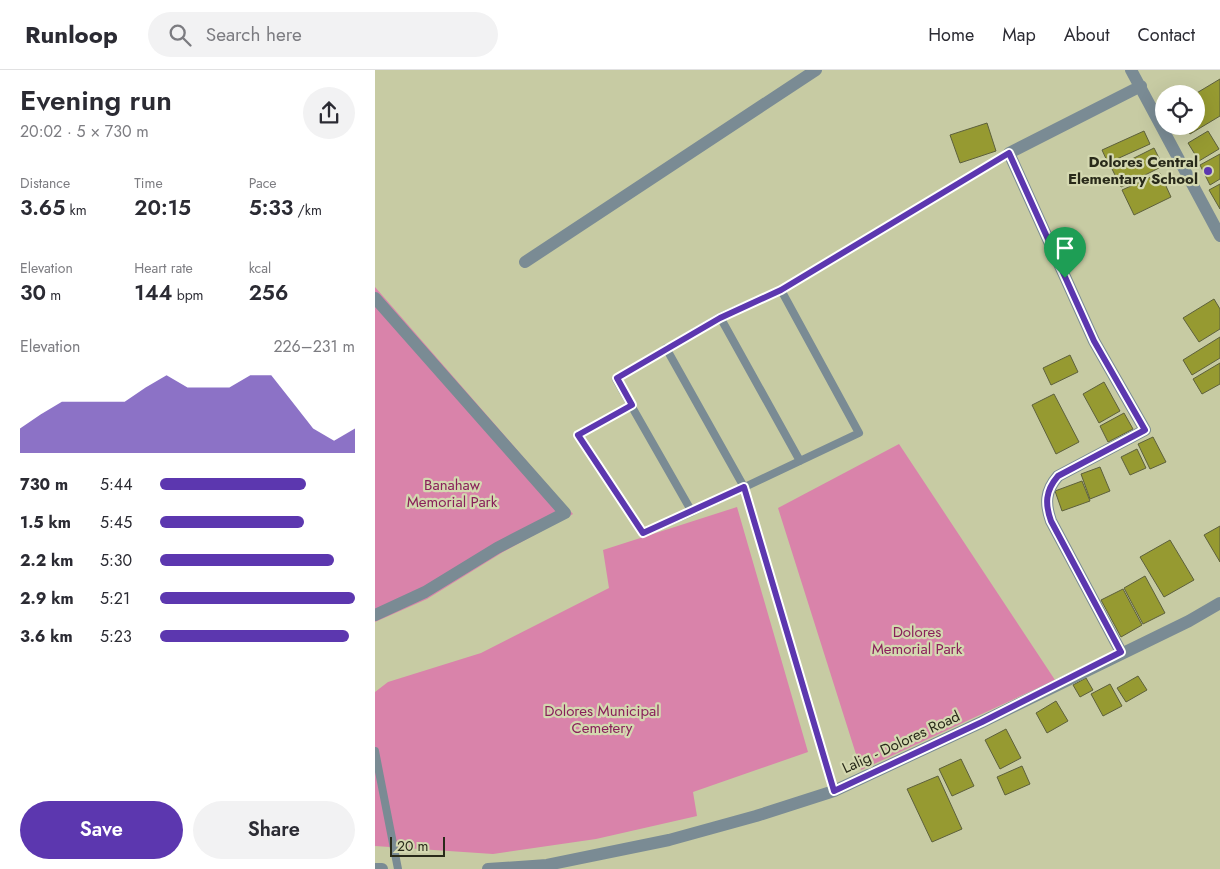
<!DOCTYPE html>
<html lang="en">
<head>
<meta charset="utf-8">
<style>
  :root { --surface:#fff; --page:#f2f2f3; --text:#2b2b33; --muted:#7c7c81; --line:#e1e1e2; --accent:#5c37af }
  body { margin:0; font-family:Jost,sans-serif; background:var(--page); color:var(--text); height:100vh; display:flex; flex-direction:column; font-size:19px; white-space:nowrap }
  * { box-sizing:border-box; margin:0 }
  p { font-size:16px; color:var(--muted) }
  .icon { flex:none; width:28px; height:28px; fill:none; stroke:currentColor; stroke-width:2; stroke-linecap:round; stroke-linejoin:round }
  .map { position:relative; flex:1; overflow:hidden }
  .drawer { display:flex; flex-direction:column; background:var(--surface); width:375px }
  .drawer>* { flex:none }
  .tools { position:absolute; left:780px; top:15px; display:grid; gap:10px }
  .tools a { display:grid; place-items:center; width:50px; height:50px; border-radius:50%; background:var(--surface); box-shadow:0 5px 20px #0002; font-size:25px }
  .scale { position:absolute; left:15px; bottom:12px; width:55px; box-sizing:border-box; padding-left:5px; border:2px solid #292a1a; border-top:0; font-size:14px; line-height:18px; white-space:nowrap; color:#292a1a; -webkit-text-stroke:4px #d4d8b0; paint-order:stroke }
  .pin { position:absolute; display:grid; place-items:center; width:42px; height:42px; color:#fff; margin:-51px -21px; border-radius:50% 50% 50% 0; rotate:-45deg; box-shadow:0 0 5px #0007 }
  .pin .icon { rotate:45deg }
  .round { display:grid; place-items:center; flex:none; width:52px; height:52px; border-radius:26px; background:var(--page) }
  .overview { display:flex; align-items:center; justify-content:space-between; height:85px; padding:0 20px }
  h1 { font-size:28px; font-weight:600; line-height:38px }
  .metrics { display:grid; grid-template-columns:repeat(3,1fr); gap:8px; height:85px; padding:5px 20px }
  .metrics div { display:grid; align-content:center }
  .metrics b { font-size:21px; font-weight:600 }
  .metrics small { font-size:14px; font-weight:400 }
  .metrics p { font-size:14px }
  .chart { height:140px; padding:10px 20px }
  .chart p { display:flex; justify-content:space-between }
  .chart svg { width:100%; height:90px; margin-top:5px; fill:var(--accent); opacity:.7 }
  .primary-button { display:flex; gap:10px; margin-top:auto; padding:10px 20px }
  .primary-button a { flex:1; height:58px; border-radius:30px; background:var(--accent); color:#fff; font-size:20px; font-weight:600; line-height:58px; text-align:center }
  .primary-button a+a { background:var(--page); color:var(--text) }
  ul { padding:0 20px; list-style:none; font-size:16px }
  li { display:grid; grid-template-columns:80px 60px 1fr; align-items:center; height:38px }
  li i { height:12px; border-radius:6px; background:var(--accent) }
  header { display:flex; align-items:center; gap:30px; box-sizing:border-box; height:70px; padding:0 25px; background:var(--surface); border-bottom:1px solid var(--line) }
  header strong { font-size:24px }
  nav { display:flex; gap:28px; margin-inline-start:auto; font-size:18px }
  .search { width:350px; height:45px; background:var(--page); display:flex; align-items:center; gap:12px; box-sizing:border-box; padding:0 18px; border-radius:28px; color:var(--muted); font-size:19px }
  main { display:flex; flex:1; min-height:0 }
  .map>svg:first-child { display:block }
  .green { fill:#d983aa }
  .building { fill:#969a31; stroke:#5d603c }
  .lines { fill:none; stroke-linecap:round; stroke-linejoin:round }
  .service { stroke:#7a8b94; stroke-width:8 }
  .minor { stroke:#7a8b94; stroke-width:12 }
  .tertiary { stroke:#7a8b94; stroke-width:12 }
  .route-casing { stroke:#fff; stroke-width:10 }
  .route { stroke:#5c37af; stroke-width:6 }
  .poi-dot { fill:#5c37af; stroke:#d4d8b0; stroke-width:2 }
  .labels { text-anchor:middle; stroke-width:4.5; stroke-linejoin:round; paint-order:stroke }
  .poi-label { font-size:15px; font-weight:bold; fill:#292a1a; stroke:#d4d8b0; text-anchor:end }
  .park-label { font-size:15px; fill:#89205a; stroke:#d4d8b0 }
  .street-label { font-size:15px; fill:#292a1a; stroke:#d4d8b0 }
</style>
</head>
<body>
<header>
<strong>Runloop</strong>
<div class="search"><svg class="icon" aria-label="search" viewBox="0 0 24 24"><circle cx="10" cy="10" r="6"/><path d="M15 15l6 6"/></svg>Search here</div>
<nav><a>Home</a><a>Map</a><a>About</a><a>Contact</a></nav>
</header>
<main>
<section class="drawer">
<div class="overview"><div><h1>Evening run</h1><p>20:02 · 5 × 730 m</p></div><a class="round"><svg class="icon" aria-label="share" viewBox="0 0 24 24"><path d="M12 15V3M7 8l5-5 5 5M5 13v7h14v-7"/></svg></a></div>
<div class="metrics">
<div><p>Distance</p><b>3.65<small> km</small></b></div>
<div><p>Time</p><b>20:15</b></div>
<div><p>Pace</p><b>5:33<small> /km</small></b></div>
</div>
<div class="metrics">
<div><p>Elevation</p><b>30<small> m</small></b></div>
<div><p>Heart rate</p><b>144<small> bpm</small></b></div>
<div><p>kcal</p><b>256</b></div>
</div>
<div class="chart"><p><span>Elevation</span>226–231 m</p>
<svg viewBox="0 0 160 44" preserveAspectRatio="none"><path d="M0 44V32L10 25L20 19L30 19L40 19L50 19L60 12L70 6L80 12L90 12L100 12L110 6L120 6L130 19L140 32L150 38L160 32V44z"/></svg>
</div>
<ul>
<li><b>730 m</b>5:44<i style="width:75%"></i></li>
<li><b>1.5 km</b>5:45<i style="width:74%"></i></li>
<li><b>2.2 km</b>5:30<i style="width:89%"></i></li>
<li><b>2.9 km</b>5:21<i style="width:100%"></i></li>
<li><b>3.6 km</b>5:23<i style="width:97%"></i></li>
</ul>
<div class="primary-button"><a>Save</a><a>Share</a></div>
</section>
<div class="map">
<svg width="845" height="799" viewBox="0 0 845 799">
  <rect width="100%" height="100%" fill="#c7cba3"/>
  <!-- green -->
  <path class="green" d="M 0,217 L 198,444 L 128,482 L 52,529 L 0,552 Z
    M 524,374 L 680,610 L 486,700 L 403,438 Z
    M 362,437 L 433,682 L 318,722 L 322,746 L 221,769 L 118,784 L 0,776 L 0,622 L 13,612 L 106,583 L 234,518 L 228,480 Z"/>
  <!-- building -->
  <path class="building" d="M 845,9 L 845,46 L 815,64 L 810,56 L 821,56 L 820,24 Z
    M 612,53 L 621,81 L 585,93 L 575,65 Z
    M 769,61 L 775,74 L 733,93 L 727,80 Z
    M 833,61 L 844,79 L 824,91 L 813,73 Z
    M 779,78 L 788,96 L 746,117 L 737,99 Z
    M 845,84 L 845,109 L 835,115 L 825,95 Z
    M 785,103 L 796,127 L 759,145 L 747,120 Z
    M 845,114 L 845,139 L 834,120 Z
    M 839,229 L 845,239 L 845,259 L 824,272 L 808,248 Z
    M 845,267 L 845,288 L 817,305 L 808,290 Z
    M 695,285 L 703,302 L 676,315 L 668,298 Z
    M 845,293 L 845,314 L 827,324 L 818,309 Z
    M 729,312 L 745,341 L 724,353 L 708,324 Z
    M 679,324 L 704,372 L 681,384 L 657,335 Z
    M 749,343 L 758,359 L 733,372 L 725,356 Z
    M 778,367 L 791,392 L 775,399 L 763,374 Z
    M 762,379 L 771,398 L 755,405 L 746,387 Z
    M 725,397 L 735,421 L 715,429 L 706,404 Z
    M 707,411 L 715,431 L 687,441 L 680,421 Z
    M 845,456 L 845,492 L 829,465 Z
    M 795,470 L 819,510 L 789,527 L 765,487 Z
    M 770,506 L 790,543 L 768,554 L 749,518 Z
    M 748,519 L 767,555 L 746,567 L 726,530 Z
    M 763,606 L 772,620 L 751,632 L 742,618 Z
    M 711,608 L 718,620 L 705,627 L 698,615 Z
    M 735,614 L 747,636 L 728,646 L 716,624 Z
    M 681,631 L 693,651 L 672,663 L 661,643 Z
    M 631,659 L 646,688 L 625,699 L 610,670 Z
    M 586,689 L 599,716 L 577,726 L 564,699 Z
    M 647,696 L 655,714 L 630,725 L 622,707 Z
    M 563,706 L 587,759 L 557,772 L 532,719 Z"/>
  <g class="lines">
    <!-- service -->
    <path class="service" d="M 345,247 L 425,391
      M 291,278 L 369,417 L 459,721
      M 257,335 L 203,365 L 268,463 L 317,442 L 484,363 L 406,220
      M 317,442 L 241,309 L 345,247 L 406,220 L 634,83
      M 0,681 L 23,799"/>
    <!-- minor -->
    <path class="minor" d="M 756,0 L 845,166
      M 150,192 L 441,0
      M 0,228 L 190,443 L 122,478 L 50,522 L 0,545
      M 746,582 L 676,451 C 670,434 670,421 683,406 L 770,360 L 719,271 L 634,83 L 766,16"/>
    <!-- tertiary -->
    <path class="tertiary" d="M 0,799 L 7,799
      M 113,799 L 172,795 L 294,770 L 381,746 L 459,721 L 607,652 L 814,551 L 845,533"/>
  </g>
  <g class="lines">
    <defs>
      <path id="route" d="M 634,83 L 719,271 L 770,360 L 683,406 C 670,421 670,434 676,451 L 746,582 L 607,652 L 459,721 L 369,417 L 268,463 L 203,365 L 257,335 L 242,308 L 345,248 L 406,220 Z"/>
    </defs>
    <!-- route casing -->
    <use href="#route" class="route-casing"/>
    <!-- route -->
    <use href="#route" class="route"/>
  </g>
  <!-- markers -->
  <circle class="poi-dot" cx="833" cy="101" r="5"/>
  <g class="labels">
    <!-- poi labels -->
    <g class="poi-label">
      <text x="823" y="97">Dolores Central<tspan x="823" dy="17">Elementary School</tspan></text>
    </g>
    <!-- park labels -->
    <g class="park-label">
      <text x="77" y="420">Banahaw<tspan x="77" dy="17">Memorial Park</tspan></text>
      <text x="542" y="567">Dolores<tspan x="542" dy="17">Memorial Park</tspan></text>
      <text x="227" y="646">Dolores Municipal<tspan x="227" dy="17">Cemetery</tspan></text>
    </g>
    <!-- street labels -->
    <g class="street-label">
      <text transform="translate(526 672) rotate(-25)" y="5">Lalig - Dolores Road</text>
    </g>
  </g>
</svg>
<div class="tools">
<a><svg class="icon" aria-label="locate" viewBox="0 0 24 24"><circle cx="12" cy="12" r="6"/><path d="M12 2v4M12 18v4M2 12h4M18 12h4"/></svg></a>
</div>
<div class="scale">20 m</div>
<div class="pin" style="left:690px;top:208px;background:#1e9e55"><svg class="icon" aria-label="arrive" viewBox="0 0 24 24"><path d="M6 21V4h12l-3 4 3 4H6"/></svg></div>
</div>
</main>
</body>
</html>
